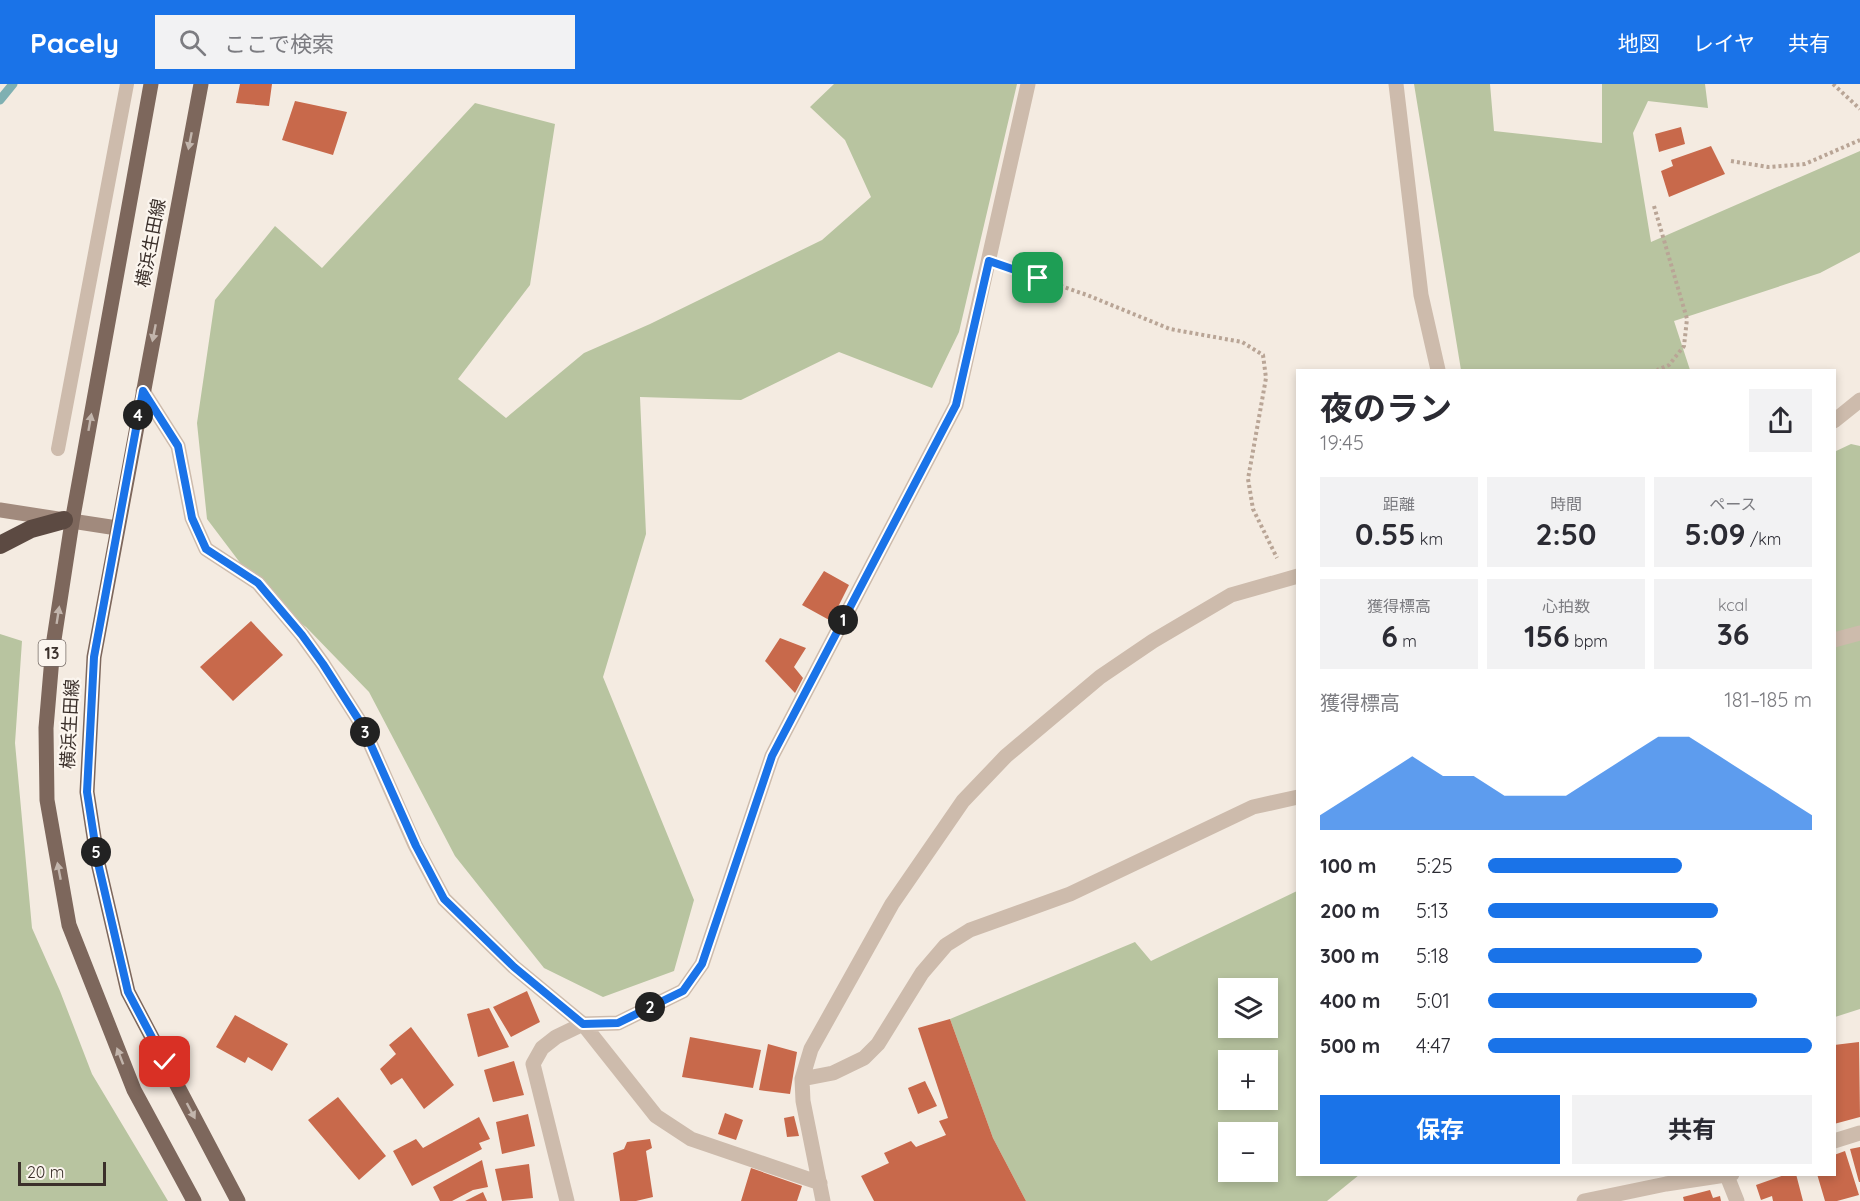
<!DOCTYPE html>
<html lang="ja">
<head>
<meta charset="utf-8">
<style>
  :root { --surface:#fff; --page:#f2f2f3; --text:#2b2b33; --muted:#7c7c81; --accent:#1a73e8 }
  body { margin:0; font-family:Quicksand,"Noto Sans JP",sans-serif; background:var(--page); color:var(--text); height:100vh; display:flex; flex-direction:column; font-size:22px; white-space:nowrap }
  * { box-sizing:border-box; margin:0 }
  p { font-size:20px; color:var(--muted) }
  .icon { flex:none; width:33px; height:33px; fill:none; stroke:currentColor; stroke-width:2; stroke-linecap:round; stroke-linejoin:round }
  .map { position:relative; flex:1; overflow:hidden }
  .drawer { position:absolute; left:1296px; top:285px; width:540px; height:807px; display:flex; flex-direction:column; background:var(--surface); border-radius:0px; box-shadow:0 3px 9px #0003 }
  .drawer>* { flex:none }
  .buttons { position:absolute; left:1218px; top:894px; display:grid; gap:12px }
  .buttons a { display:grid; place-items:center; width:60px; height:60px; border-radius:0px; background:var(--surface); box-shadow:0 3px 9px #0003; font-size:30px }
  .scale { position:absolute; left:18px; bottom:15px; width:88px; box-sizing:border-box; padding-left:6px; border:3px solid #3b302b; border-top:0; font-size:16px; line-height:21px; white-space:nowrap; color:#3b302b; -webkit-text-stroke:4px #fbf5ee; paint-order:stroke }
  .pin { position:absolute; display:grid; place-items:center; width:51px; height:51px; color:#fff; margin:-26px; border-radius:12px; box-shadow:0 3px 9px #0006 }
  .km { position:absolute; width:30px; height:30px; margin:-15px; border-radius:50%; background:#222; color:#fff; font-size:16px; line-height:30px; text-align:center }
  .round { display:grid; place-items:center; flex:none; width:63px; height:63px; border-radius:0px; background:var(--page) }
  .summary { display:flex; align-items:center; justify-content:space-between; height:102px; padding:0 24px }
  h1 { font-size:33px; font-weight:700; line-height:45px }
  .stats { display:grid; grid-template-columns:repeat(3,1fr); gap:9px; height:102px; padding:6px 24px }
  .stats div { display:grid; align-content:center; border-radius:0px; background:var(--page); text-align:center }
  .stats b { font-size:30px; font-weight:700 }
  .stats small { font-size:16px; font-weight:400 }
  .stats p { font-size:16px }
  .chart { height:168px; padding:12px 24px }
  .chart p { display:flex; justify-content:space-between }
  .chart svg { width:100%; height:108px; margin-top:6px; fill:var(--accent); opacity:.7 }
  .button { display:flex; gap:12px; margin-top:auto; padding:12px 24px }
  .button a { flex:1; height:69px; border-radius:0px; background:var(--accent); color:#fff; font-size:24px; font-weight:700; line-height:69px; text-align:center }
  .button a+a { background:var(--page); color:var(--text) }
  ul { padding:0 24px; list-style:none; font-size:20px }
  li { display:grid; grid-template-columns:96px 72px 1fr; align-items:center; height:45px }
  li i { height:15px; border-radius:8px; background:var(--accent) }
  header { display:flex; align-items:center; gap:36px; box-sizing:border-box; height:84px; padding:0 30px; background:var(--accent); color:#fff }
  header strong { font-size:28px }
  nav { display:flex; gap:33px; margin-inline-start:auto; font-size:21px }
  .search { width:420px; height:54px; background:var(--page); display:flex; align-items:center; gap:15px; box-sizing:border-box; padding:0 21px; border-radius:0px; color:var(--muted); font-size:22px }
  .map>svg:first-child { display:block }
  .green { fill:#b8c4a0; fill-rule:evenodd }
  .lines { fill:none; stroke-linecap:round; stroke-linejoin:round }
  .stream { stroke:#7fb0b2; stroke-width:9 }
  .building { fill:#c8694b }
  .path { stroke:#b9a596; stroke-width:4; stroke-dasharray:3 3; stroke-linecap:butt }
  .lane { stroke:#cdbbac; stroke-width:14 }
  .street { stroke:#cdbbac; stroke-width:15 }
  .secondary { stroke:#a18a7d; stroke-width:15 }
  .primary { stroke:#7d675c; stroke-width:15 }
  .highway { stroke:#5c4a42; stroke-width:18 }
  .oneway { fill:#c2b5ac }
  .route-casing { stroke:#fff; stroke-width:12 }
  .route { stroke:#1a73e8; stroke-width:8 }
  .labels { text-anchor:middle; stroke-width:4.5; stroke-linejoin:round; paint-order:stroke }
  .shield { fill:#fbf5ee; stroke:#756b66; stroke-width:1.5 }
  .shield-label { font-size:16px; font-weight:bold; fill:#3b302b }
  .street-label { font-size:18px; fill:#3b302b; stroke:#fbf5ee }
</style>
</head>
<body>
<header>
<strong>Pacely</strong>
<div class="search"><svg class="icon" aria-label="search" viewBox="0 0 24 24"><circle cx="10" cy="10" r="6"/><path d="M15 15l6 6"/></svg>ここで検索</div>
<nav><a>地図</a><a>レイヤ</a><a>共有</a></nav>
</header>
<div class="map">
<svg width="1860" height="1117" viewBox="0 0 1860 1117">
  <rect width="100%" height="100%" fill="#f4ebe1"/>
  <!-- green -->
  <path class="green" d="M 834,0 L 1017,0 L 959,248 L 932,304 L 839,268 L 741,316 L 640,313 L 646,450 L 603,593 L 694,816 L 674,887 L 603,913 L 544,884 L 455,772 L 369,608 L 306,543 L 269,517 L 207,435 L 197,339 L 215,216 L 275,142 L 322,184 L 475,19 L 555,40 L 530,201 L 458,295 L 506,334 L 584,269 L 650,240 L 822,156 L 871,113 L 845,56 L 810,23 Z
    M 1414,0 L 1490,0 L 1494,47 L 1602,59 L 1602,0 L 1705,0 L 1708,24 L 1648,17 L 1633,49 L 1651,158 L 1860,67 L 1860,168 L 1820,189 L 1674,237 L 1690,286 L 1461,286 Z
    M 1851,360 L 1860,362 L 1860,925 L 1835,933 L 1834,368 Z
    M 0,550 L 22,557 L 15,659 L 32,844 L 60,907 L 92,990 L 168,1117 L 0,1117 Z
    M 1297,807 L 1298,1090 L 1359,1091 L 1327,1117 L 1026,1117 L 993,1054 L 950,935 L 1135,858 L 1151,877 ZM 1228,904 L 1268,904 L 1268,944 L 1228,944 ZM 1228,976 L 1268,976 L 1268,1016 L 1228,1016 ZM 1228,1048 L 1268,1048 L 1268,1088 L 1228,1088 Z"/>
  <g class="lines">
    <!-- stream -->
    <path class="stream" d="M 0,16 L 13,0"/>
  </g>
  <!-- building -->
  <path class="building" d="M 240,0 L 272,0 L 269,22 L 236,19 Z
    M 295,17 L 347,28 L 333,71 L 282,56 Z
    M 1681,43 L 1685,60 L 1659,68 L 1655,50 Z
    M 1711,62 L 1725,90 L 1669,113 L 1661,87 L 1673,82 L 1671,76 Z
    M 824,487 L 849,501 L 831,537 L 802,521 Z
    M 251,537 L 283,571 L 233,617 L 200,583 Z
    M 780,554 L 806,564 L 794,583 L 803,594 L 795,609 L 765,577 Z
    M 527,907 L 540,938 L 511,953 L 493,923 Z
    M 489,924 L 509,963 L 478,973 L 467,930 Z
    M 235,931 L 288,960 L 272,987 L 248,973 L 245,979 L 216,963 Z
    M 950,935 L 993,1054 L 1026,1117 L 874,1117 L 861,1092 L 889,1079 L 884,1069 L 911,1057 L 916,1063 L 946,1051 L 939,1037 L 948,1034 L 918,944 Z
    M 411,943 L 454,1001 L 424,1025 L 402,994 L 391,1001 L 380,985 L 396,970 L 389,961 Z
    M 690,953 L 761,966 L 753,1004 L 682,993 Z
    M 1859,958 L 1860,1033 L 1834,1040 L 1834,961 Z
    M 768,960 L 797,968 L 790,1010 L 759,1006 Z
    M 514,977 L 524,1011 L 493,1018 L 484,986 Z
    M 925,997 L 937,1022 L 918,1030 L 908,1004 Z
    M 338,1013 L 386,1072 L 359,1096 L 308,1036 Z
    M 725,1029 L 743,1036 L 736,1056 L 718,1050 Z
    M 528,1030 L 535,1062 L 502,1070 L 496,1038 Z
    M 794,1032 L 799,1052 L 787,1053 L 784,1034 Z
    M 479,1033 L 490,1055 L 479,1059 L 482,1065 L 412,1102 L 393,1067 L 416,1055 L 423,1064 Z
    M 650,1055 L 652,1064 L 646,1067 L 653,1113 L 636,1117 L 620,1117 L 613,1069 L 624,1065 L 627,1058 Z
    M 1860,1063 L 1860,1098 L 1859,1098 L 1850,1065 Z
    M 1845,1067 L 1859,1111 L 1837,1117 L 1825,1117 L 1817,1090 L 1834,1090 L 1834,1071 Z
    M 482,1076 L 488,1103 L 473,1106 L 452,1117 L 440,1117 L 433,1103 Z
    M 529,1080 L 533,1114 L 502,1117 L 495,1085 Z
    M 751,1084 L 802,1102 L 797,1117 L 741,1117 Z
    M 1787,1090 L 1796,1090 L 1803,1117 L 1773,1117 L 1772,1112 L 1761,1116 L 1756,1101 Z
    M 1710,1106 L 1713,1114 L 1720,1112 L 1721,1117 L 1684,1117 L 1683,1113 Z
    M 483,1108 L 487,1117 L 465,1117 Z"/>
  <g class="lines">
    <!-- path -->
    <path class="path" d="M 1833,0 L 1860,25
      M 1731,77 L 1768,83 L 1805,80 L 1860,56
      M 1654,122 L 1687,235 L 1684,262 L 1669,281 L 1657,286
      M 1009,184 L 1087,211 L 1170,245 L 1242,258 L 1263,271 L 1266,294 L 1248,395 L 1253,425 L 1277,474"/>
    <!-- lane -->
    <path class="lane" d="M 58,365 L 127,0"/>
    <!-- street -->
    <path class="street" d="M 1396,0 L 1421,211 L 1438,286
      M 143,307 L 178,362 L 192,434 L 206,465 L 258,499 L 302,551 L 323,580 L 362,641 L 415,761 L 444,815 L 514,883 L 583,940 L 656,1032 L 691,1055 L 820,1099
      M 1834,337 L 1860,316
      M 1834,556 L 1860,549
      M 802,995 L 833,989 L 864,974 L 878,960 L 922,889 L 946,861 L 970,846 L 1070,810 L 1253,723 L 1298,713
      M 1834,1057 L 1860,1049
      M 1727,1092 L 1737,1117
      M 567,1117 L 533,980 L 542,964 L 556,953 L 583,940 L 618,939 L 683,907 L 702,880 L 772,672 L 956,321 L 1028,0
      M 823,1117 L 803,1017 L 802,995 L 811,965 L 892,820 L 963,717 L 1006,672 L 1100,593 L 1153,557 L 1231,511 L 1298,492
      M 1584,1117 L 1666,1100 L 1732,1090"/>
    <!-- secondary -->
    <path class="secondary" d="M 0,426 L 117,444"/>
    <!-- primary -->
    <path class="primary" d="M 151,0 L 72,438 L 53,562 L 46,644 L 47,716 L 69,841 L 134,1006 L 194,1117
      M 201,0 L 94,573 L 87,708 L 98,779 L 128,908 L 238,1117"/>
    <!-- highway -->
    <path class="highway" d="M 0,461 L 31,445 L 64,436"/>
  </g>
  <!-- one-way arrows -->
  <defs><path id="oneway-solid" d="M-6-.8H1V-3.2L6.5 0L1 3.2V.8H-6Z" transform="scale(1.5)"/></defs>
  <g class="oneway">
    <use href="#oneway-solid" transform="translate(190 57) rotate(101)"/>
    <use href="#oneway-solid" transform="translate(154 249) rotate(101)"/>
    <use href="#oneway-solid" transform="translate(90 338) rotate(-80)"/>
    <use href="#oneway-solid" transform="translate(58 531) rotate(-81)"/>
    <use href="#oneway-solid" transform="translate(59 787) rotate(-101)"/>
    <use href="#oneway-solid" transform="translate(120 972) rotate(-111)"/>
    <use href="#oneway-solid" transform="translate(191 1027) rotate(62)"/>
  </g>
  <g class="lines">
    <defs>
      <path id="route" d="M 165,978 L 128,908 L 98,779 L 87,708 L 94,573 L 143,307 L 178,362 L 192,434 L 206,465 L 258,499 L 302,551 L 323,580 L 362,641 L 416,762 L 444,815 L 514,883 L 583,940 L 618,939 L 683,907 L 702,880 L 772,672 L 956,321 L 989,177 L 1038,194"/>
    </defs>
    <!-- route casing -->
    <use href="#route" class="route-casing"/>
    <!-- route -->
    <use href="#route" class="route"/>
  </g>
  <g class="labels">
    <!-- shield labels -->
    <rect class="shield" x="38.5" y="556" width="27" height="26" rx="4.5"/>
    <g class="shield-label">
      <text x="52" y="575">13</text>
    </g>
    <!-- street labels -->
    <g class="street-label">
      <text transform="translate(151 159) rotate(-79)" y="6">横浜生田線</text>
      <text transform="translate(70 640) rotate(-87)" y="6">横浜生田線</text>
    </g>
  </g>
</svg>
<div class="buttons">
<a><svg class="icon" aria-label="layers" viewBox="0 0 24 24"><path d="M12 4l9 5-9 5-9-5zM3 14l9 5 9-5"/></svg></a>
<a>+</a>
<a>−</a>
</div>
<div class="scale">20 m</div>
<div class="pin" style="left:1038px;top:194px;background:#1e9e55"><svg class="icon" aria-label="arrive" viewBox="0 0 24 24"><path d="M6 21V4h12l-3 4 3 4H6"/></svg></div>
<div class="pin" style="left:165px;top:978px;background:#d93025"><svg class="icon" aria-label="check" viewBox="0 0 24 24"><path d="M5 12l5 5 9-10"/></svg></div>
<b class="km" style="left:843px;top:536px">1</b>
<b class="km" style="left:650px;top:923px">2</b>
<b class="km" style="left:365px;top:648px">3</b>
<b class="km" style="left:138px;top:331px">4</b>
<b class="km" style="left:96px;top:768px">5</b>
<section class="drawer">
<div class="summary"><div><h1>夜のラン</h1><p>19:45</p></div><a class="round"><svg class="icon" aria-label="share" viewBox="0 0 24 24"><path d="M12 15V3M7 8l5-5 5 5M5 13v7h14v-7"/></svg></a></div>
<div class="stats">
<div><p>距離</p><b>0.55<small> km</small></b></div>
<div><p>時間</p><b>2:50</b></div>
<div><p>ペース</p><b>5:09<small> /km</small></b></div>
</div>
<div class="stats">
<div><p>獲得標高</p><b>6<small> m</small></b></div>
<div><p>心拍数</p><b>156<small> bpm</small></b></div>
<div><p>kcal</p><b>36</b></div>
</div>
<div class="chart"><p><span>獲得標高</span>181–185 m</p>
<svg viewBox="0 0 160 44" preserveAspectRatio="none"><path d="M0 44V38L10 30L20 22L30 14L40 22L50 22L60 30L70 30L80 30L90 22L100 14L110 6L120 6L130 14L140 22L150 30L160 38V44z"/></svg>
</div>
<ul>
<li><b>100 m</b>5:25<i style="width:60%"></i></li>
<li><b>200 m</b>5:13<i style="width:71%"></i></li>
<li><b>300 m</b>5:18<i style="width:66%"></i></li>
<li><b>400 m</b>5:01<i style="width:83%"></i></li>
<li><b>500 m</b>4:47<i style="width:100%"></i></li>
</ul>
<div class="button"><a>保存</a><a>共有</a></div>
</section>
</div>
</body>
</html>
